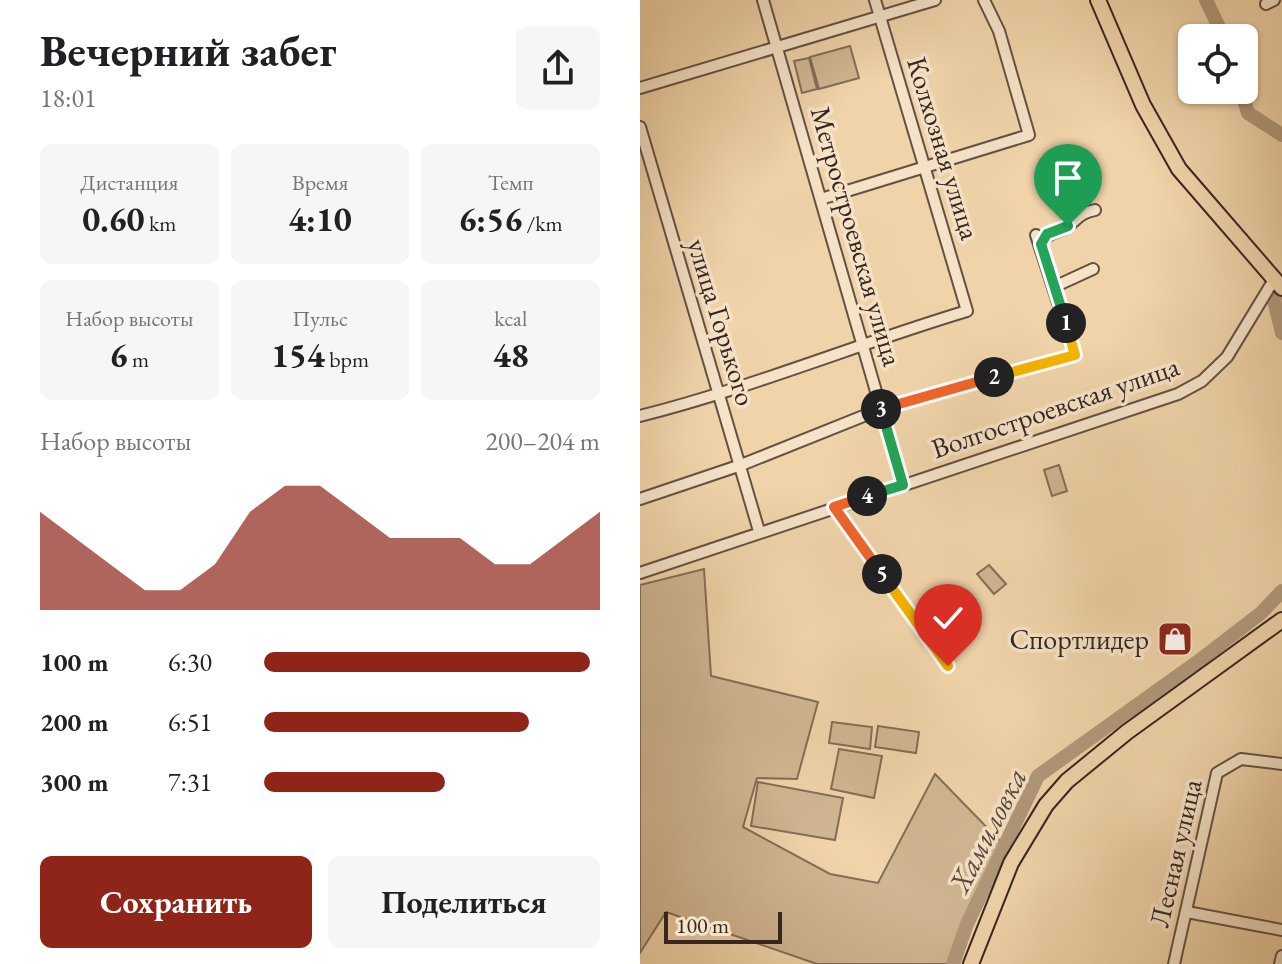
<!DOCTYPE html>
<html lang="ru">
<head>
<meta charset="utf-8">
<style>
  :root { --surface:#fff; --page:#f6f6f6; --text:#202124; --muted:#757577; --accent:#8f2418 }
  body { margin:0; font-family:"EB Garamond",serif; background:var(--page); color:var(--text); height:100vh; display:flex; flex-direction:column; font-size:30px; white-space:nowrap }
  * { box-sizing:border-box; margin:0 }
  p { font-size:26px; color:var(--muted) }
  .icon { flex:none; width:44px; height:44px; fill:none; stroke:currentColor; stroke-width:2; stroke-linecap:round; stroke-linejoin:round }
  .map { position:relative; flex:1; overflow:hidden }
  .panel { display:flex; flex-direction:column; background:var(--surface); width:640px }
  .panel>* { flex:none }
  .tools { position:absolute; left:538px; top:24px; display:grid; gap:16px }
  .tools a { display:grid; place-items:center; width:80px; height:80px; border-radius:12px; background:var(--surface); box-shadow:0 2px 6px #0004; font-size:40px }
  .scale { position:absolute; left:24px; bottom:20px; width:118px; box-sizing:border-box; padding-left:8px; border:4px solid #36261f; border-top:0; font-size:22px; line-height:28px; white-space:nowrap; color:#36261f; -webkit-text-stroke:6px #f5e2c7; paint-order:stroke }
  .pin { position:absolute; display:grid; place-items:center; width:68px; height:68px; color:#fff; margin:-82px -34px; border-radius:50% 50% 50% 0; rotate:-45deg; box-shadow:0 0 8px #0007 }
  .pin .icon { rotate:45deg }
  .km { position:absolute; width:40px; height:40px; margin:-20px; border-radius:50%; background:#222; color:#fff; font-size:22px; line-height:40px; text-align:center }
  .round { display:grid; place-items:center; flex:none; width:84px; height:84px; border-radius:12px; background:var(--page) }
  .head { display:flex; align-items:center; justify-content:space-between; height:136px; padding:0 40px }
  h1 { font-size:44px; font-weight:700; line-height:60px }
  .metrics { display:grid; grid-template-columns:repeat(3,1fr); gap:12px; height:136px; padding:8px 40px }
  .metrics div { display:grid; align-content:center; border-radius:12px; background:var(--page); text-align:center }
  .metrics b { font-size:34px; font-weight:700 }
  .metrics small { font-size:22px; font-weight:400 }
  .metrics p { font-size:22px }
  .chart { height:224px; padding:16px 40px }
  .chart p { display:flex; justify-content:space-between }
  .chart svg { width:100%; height:144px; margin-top:8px; fill:var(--accent); opacity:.7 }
  .cta { display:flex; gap:16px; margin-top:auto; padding:16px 40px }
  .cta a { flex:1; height:92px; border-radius:12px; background:var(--accent); color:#fff; font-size:32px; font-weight:700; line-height:92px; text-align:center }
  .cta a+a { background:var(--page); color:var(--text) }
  ul { padding:0 40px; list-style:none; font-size:26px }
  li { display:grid; grid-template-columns:128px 96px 1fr; align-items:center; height:60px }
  li i { height:20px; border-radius:10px; background:var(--accent) }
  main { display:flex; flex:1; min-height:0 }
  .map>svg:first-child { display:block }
  .green { fill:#d0b692; stroke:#836e58; stroke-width:2 }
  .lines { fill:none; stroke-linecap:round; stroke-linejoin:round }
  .river { stroke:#b1987a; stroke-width:14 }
  .minor-casing { stroke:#645142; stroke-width:14 }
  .major-casing { stroke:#36261f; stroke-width:18 }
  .minor { stroke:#f5e2c7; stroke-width:10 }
  .major { stroke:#f0d3a9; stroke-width:14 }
  .split-1-casing { stroke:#fff; stroke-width:16 }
  .split-2-casing { stroke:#fff; stroke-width:16 }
  .split-3-casing { stroke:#fff; stroke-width:16 }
  .split-4-casing { stroke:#fff; stroke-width:16 }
  .split-5-casing { stroke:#fff; stroke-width:16 }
  .split-6-casing { stroke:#fff; stroke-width:16 }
  .split-1 { stroke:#22a559; stroke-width:10 }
  .split-2 { stroke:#f5b400; stroke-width:10 }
  .split-3 { stroke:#f0652b; stroke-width:10 }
  .split-4 { stroke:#22a559; stroke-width:10 }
  .split-5 { stroke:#f0652b; stroke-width:10 }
  .split-6 { stroke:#f5b400; stroke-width:10 }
  .labels { text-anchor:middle; stroke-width:7; stroke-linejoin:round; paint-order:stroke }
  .street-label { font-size:28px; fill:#36261f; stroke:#f5e2c7 }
  .poi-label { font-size:28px; fill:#36261f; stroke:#f5e2c7; text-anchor:end }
  .water-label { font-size:30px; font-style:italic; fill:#5b483a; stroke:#f5e2c7 }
</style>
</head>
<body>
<main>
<section class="panel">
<div class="head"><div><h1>Вечерний забег</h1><p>18:01</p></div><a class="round"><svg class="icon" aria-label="share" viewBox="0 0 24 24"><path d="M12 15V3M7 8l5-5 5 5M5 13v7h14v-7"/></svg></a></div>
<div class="metrics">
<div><p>Дистанция</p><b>0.60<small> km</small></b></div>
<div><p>Время</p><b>4:10</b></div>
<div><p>Темп</p><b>6:56<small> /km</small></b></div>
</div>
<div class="metrics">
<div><p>Набор высоты</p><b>6<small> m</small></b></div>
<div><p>Пульс</p><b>154<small> bpm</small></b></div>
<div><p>kcal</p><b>48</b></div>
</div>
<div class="chart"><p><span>Набор высоты</span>200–204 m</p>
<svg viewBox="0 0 160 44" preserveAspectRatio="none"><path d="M0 44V14L10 22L20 30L30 38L40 38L50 30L60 14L70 6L80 6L90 14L100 22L110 22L120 22L130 30L140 30L150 22L160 14V44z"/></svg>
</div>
<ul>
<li><b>100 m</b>6:30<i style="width:97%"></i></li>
<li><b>200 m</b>6:51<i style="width:79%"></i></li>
<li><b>300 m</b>7:31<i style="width:54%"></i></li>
</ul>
<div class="cta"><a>Сохранить</a><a>Поделиться</a></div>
</section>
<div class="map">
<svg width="642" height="964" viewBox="0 0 642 964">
  <rect width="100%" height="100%" fill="#f0d3a9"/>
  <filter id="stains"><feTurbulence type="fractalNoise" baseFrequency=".0025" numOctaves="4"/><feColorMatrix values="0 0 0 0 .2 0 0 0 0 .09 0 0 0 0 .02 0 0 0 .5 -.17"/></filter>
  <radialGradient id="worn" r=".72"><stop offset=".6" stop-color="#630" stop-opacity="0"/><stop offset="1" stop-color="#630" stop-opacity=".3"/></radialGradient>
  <!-- green -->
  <path class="green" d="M 210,46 L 219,78 L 179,89 L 170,57 Z
    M 169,58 L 177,89 L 162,93 L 154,61 Z
    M 419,465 L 427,491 L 412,496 L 404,470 Z
    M 349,565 L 366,584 L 354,594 L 337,574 Z
    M 64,569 L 71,676 L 178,702 L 157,779 L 117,778 L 103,827 L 190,874 L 238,883 L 295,774 L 362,843 L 310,964 L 177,964 L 26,912 L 0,953 L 0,585 Z
    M 192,722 L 232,727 L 230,749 L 189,743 Z
    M 238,726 L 279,732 L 276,753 L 235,747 Z
    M 199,749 L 242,756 L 234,798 L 191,789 Z
    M 118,782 L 203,798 L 195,840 L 111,826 Z"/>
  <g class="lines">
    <!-- river -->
    <path class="river" d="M 566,0 L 584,38
      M 601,90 L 608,113 L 642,135
      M 637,292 L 634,300 L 642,333
      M 313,964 L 327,924 L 398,776 L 560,660 L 621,613 L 642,591"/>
    <defs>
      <path id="minor" d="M 123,0 L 263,485
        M 626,4 L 634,0
        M 0,88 L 295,0
        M 0,127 L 119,531
        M 181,199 L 389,135 L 359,31 L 344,0
        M 401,244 C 409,231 417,234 428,226 C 439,218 440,213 455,210
        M 416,286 L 453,269
        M 0,416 C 111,388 217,344 327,311 L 235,0
        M 0,499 L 101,465 L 241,409 L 435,355 L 396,235
        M 194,507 L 308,666
        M 0,573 L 538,394 L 562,381 L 587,357 L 635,278
        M 547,912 L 642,930
        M 534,964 L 577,773 L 601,759 L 642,764
        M 640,964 L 642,956"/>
      <path id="major" d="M 458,0 L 503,105 L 539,169 L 642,288
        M 331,964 L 371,863 L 406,805 L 427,781 L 487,732 L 642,620"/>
    </defs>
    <!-- minor casing -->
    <use href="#minor" class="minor-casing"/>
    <!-- major casing -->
    <use href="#major" class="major-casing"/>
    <!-- minor -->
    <use href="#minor" class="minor"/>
    <!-- major -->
    <use href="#major" class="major"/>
  </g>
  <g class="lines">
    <defs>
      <path id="split-1" d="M 426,323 L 401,244 L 407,234 L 428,226"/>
      <path id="split-2" d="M 354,377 L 435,355 L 426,323"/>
      <path id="split-3" d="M 241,409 L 354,377"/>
      <path id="split-4" d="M 227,496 L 263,485 L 241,409"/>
      <path id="split-5" d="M 227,496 L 194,507 L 242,574"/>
      <path id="split-6" d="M 242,574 L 308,666"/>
    </defs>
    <!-- split-1 casing -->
    <use href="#split-1" class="split-1-casing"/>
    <!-- split-2 casing -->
    <use href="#split-2" class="split-2-casing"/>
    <!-- split-3 casing -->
    <use href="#split-3" class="split-3-casing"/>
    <!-- split-4 casing -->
    <use href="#split-4" class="split-4-casing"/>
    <!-- split-5 casing -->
    <use href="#split-5" class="split-5-casing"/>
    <!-- split-6 casing -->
    <use href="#split-6" class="split-6-casing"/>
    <!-- split-1 -->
    <use href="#split-1" class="split-1"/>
    <!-- split-2 -->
    <use href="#split-2" class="split-2"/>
    <!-- split-3 -->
    <use href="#split-3" class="split-3"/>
    <!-- split-4 -->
    <use href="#split-4" class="split-4"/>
    <!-- split-5 -->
    <use href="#split-5" class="split-5"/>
    <!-- split-6 -->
    <use href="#split-6" class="split-6"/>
  </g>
  <!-- icons -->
  <defs>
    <symbol id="shop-square" viewBox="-11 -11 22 22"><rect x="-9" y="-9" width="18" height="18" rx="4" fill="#8f2418" stroke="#f5e2c7"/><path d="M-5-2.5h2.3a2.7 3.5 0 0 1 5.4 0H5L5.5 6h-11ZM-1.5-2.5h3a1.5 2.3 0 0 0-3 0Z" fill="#fff"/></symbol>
  </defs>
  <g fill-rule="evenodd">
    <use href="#shop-square" x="515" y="619" width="40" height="40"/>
  </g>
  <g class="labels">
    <!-- street labels -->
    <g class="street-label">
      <text transform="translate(304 148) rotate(73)" y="10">Колхозная улица</text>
      <text transform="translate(217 236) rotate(74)" y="10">Метростроевская улица</text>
      <text transform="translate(82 322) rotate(73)" y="10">улица Горького</text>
      <text transform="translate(415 407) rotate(-19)" y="10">Волгостроевская улица</text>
      <text transform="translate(535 853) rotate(-77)" y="10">Лесная улица</text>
    </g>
    <!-- poi labels -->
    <g class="poi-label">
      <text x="509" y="649">Спортлидер</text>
    </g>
    <!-- water labels -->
    <g class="water-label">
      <text transform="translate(348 830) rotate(-63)" y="10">Хамиловка</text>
    </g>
  </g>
  <rect width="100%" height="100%" filter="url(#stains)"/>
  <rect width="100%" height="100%" fill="url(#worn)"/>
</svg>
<div class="tools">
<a><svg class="icon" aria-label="locate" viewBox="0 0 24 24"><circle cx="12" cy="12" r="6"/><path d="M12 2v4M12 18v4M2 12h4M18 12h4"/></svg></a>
</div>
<div class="scale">100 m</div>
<div class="pin" style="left:428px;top:226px;background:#1e9e55"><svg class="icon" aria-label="arrive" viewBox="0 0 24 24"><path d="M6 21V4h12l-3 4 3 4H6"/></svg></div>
<div class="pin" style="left:308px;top:666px;background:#d93025"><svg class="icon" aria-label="check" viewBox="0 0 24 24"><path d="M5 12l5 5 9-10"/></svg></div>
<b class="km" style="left:426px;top:323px">1</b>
<b class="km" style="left:354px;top:377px">2</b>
<b class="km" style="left:241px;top:409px">3</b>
<b class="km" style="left:227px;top:496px">4</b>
<b class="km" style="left:242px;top:574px">5</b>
</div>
</main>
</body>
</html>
